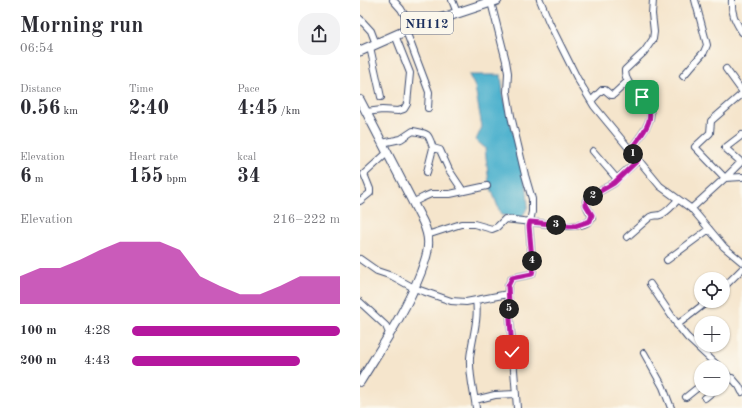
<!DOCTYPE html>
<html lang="en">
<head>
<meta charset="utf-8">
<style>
  :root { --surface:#fff; --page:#f2f2f3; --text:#2b2b33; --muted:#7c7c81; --accent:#b5179e }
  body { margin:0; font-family:"Old Standard TT",serif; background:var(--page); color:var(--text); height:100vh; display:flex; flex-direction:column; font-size:15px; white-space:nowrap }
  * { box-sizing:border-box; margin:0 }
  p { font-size:13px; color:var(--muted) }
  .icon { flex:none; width:22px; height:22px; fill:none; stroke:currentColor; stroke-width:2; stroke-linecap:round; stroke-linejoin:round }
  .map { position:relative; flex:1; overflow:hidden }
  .details { display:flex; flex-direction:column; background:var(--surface); width:360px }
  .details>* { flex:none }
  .tools { position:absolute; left:334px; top:272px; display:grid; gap:8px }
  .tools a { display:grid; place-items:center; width:36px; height:36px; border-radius:50%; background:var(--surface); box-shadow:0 1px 3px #0004; font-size:20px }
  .pin { position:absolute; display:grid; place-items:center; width:34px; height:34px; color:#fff; margin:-17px; border-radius:8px; box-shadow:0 2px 6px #0006 }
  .km { position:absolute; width:20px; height:20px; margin:-10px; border-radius:50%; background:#222; color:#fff; font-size:11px; line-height:20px; text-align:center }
  .round { display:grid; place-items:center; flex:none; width:42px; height:42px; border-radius:16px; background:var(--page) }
  .overview { display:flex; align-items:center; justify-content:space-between; height:68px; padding:0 20px }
  h1 { font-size:22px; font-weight:700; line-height:30px }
  .figures { display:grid; grid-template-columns:repeat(3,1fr); gap:6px; height:68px; padding:4px 20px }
  .figures div { display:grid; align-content:center }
  .figures b { font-size:20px; font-weight:700 }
  .figures small { font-size:11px; font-weight:400 }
  .figures p { font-size:11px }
  .chart { height:112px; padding:8px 20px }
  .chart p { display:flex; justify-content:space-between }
  .chart svg { width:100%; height:72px; margin-top:4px; fill:var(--accent); opacity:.7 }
  ul { padding:0 20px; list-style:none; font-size:13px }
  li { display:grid; grid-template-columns:64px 48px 1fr; align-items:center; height:30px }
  li i { height:10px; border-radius:5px; background:var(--accent) }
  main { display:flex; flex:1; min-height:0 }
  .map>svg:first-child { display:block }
  .water { fill:#4fb2ce; stroke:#357096 }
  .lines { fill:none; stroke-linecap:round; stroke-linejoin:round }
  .minor-casing { stroke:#3c4a6e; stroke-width:8 }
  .major-casing { stroke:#3c4a6e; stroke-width:10 }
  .highway-casing { stroke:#3c4a6e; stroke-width:11 }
  .minor { stroke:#fff; stroke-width:6 }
  .major { stroke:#fff; stroke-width:8 }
  .highway { stroke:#fff; stroke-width:9 }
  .route-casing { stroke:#fff; stroke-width:8 }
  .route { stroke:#b5179e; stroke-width:5 }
  .labels { text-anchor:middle; stroke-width:3.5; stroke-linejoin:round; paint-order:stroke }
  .shield { fill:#fbf7ec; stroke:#5e6b89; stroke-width:1 }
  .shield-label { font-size:13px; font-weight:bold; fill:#1b2f5e }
</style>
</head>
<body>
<main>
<section class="details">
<div class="overview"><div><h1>Morning run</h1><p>06:54</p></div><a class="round"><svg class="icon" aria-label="share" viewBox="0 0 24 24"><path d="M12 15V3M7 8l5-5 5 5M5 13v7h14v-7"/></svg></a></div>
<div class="figures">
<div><p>Distance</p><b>0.56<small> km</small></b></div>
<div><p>Time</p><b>2:40</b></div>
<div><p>Pace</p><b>4:45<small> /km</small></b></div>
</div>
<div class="figures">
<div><p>Elevation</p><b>6<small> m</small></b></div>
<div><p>Heart rate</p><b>155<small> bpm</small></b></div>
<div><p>kcal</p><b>34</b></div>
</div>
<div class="chart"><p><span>Elevation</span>216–222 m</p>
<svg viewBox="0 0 160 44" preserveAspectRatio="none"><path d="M0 44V27L10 22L20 22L30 17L40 11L50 6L60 6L70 6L80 11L90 27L100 33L110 38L120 38L130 33L140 27L150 27L160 27V44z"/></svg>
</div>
<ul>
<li><b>100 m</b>4:28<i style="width:100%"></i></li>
<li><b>200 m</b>4:43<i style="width:81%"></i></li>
</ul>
</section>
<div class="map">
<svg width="382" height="408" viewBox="0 0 382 408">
  <rect width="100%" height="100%" fill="#fbf7ec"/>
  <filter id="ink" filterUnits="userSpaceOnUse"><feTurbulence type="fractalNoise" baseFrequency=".025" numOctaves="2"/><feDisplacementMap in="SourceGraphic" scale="8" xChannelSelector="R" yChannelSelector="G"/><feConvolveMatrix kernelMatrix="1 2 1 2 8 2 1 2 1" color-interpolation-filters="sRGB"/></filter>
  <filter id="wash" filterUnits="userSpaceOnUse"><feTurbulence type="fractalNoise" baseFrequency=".012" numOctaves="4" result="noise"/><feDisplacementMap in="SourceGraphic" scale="16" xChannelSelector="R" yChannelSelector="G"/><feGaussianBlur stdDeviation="0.9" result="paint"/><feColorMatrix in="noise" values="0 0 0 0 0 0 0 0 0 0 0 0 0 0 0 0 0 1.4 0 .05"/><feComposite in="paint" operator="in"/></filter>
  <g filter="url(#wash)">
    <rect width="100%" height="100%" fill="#f5e5cc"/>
    <!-- water -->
    <path class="water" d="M 109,75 L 141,75 L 143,93 L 167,190 L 168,206 L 162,218 L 141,215 L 129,183 L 125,148 L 116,140 L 122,127 L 115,87 Z"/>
  </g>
  <g filter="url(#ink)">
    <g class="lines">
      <defs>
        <path id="minor" d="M 33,0 L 41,9 L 52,28
          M 92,0 L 97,13
          M 180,0 L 189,22 L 217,78 L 234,106 L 300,186 L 333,210 L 364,247 L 382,262
          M 372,0 C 371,13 375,21 382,32
          M 131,2 L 146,61 L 148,73 L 147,92 L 151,116 L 165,175 L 172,199 L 172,212 L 169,226 L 173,270 L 172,274 L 152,278 L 148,286 L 148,294 L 157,408
          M 0,19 L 11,31 L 16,44
          M 46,31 L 69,92 L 68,108
          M 10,47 L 21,97
          M 366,69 L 382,91
          M 323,76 L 344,52 L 347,45 L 335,0
          M 382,94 L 351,121 L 350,133 L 335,147 L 365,178 L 381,162 L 365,148 L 382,135
          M 231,101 L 242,90 L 245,90 L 251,95 L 253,95 L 268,81
          M 6,112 L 22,110 L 38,111 L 44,109 L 47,104 L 50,73 L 35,35
          M 22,143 L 41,139 L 53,131 C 69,134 68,133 73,148 L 80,150 L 89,170 L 103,191
          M 270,150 C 277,141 285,132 289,121 C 298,99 264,91 265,70 L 284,52 L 293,39 L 294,32 L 292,14 L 293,0
          M 67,172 L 73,148
          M 257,179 L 278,160
          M 0,201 L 10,193 L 10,189 L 4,174 L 27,153
          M 54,202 L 64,197 L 71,194 L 90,194 L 127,186
          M 331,209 L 365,178 L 382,177
          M 67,235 L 101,224 L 114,224 L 132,229 L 137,227 L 145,219 L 206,226 C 215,226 226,226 232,218 C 231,212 225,207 226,201 L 228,198 L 254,183 L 257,179 L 233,151
          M 267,237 L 290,217 C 294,215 296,216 300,215 C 307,213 313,204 318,200
          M 0,259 L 17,271 L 32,276 L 54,288 L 91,301 L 106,302 L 148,294
          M 307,260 L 349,229
          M 290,284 L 319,327 L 327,337 L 359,367
          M 363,288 L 382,269
          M 116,300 C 119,320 112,338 110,358 C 109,375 114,392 116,408
          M 0,302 L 26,326 L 29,333
          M 317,325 L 348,301
          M 284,353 L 303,387 L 311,408
          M 363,371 L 370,378
          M 363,383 L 368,379 L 372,378 L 379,386 L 382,392
          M 326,397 L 341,385
          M 345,398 L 356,389
          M 115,400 L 135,395 L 156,394"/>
        <path id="major" d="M 0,100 L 63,222 C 66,229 69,237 68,245 C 68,255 64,263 61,272 C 46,311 22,346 0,382"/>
        <path id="highway" d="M 0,51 L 52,28 L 137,0"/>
      </defs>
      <!-- minor casing -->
      <use href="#minor" class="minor-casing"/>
      <!-- major casing -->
      <use href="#major" class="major-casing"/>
      <!-- highway casing -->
      <use href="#highway" class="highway-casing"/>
      <!-- minor -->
      <use href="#minor" class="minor"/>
      <!-- major -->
      <use href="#major" class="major"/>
      <!-- highway -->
      <use href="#highway" class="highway"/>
    </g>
  </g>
  <g class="lines" filter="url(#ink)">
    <defs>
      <path id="route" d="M 152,352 L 148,286 L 152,278 L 172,274 L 173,270 L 169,226 L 170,222 L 215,226 L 230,221 L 232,215 L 226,205 L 226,201 L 228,198 L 254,183 L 278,160 L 270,150 C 283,133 300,117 282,97"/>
    </defs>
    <!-- route casing -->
    <use href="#route" class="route-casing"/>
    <!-- route -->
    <use href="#route" class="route"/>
  </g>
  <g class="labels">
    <!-- shield labels -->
    <rect class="shield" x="41" y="12" width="52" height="22" rx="3"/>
    <g class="shield-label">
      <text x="67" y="28">NH112</text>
    </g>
  </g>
</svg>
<div class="tools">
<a><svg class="icon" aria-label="locate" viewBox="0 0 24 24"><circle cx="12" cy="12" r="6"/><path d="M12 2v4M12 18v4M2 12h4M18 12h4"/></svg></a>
<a>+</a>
<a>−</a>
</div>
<div class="pin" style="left:282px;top:97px;background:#1e9e55"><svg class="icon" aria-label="arrive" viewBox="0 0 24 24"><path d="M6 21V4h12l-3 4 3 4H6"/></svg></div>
<div class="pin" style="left:152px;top:352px;background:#d93025"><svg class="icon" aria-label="check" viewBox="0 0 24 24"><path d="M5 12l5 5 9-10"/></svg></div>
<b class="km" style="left:273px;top:154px">1</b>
<b class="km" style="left:233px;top:196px">2</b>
<b class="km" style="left:196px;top:225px">3</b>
<b class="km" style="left:172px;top:261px">4</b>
<b class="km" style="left:149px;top:309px">5</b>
</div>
</main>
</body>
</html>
